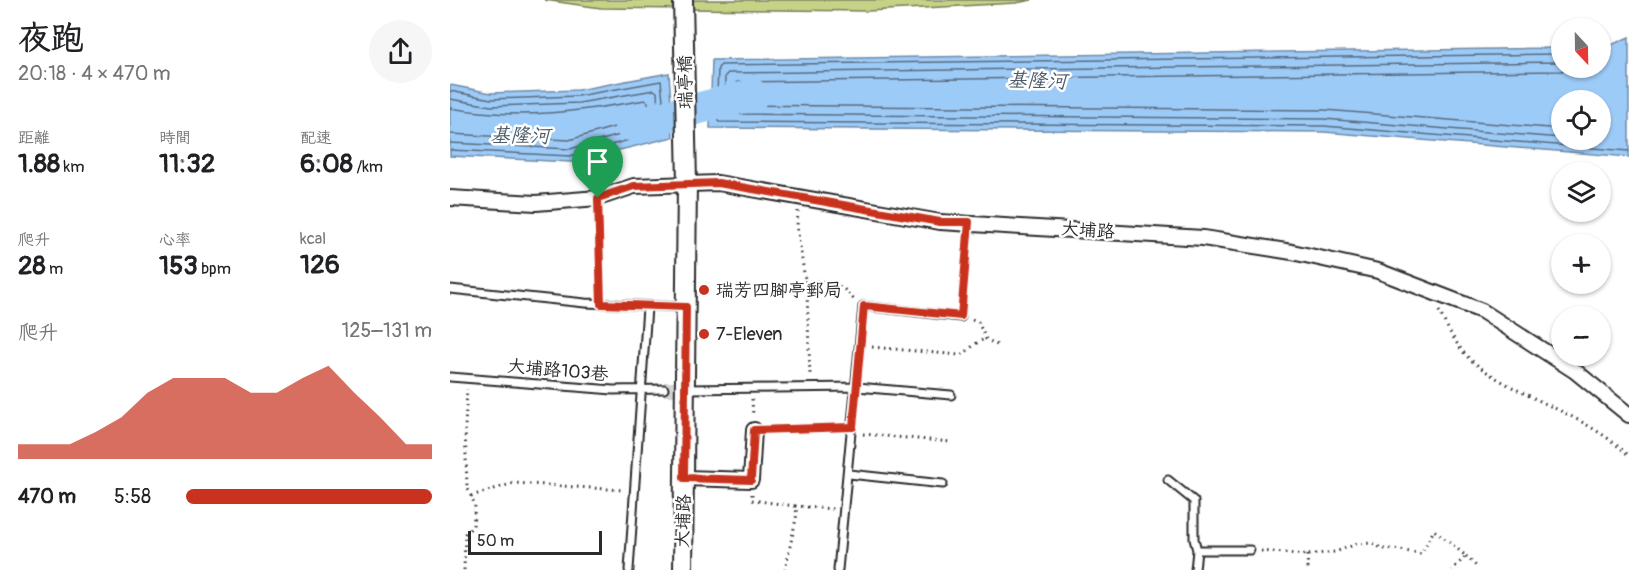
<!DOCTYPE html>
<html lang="zh-TW">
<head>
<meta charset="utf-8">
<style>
  :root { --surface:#fff; --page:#f6f6f6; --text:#202124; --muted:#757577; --accent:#c8321e }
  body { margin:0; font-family:Pangolin,"LXGW WenKai TC",sans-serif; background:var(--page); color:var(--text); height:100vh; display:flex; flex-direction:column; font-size:22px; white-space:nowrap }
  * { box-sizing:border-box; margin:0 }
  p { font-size:20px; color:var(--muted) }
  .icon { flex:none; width:33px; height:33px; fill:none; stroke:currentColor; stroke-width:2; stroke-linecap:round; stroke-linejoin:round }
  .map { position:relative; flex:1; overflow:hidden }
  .drawer { display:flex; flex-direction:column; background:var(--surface); width:450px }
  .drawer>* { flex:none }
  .needle { width:39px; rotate:158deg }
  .controls { position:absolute; left:1101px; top:18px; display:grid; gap:12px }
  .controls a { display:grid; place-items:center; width:60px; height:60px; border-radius:50%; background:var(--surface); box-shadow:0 2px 4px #0004; font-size:30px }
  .scale { position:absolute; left:18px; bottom:15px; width:134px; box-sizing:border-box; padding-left:6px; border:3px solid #2b2b2b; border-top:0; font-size:16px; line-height:21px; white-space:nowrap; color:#2b2b2b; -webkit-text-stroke:4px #fff; paint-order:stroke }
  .pin { position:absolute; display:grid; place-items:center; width:51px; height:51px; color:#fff; margin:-62px -26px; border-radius:50% 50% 50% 0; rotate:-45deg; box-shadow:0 0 6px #0007 }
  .pin .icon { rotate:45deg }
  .round { display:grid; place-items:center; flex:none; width:63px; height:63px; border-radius:32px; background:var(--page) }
  .head { display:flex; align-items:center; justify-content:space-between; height:102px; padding:0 18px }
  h1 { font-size:33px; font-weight:800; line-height:45px }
  .metrics { display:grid; grid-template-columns:repeat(3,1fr); gap:9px; height:102px; padding:6px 18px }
  .metrics div { display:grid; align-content:center }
  .metrics b { font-size:26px; font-weight:800 }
  .metrics small { font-size:16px; font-weight:400 }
  .metrics p { font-size:16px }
  .chart { height:168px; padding:12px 18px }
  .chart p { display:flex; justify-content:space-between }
  .chart svg { width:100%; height:108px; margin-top:6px; fill:var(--accent); opacity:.7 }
  ul { padding:0 18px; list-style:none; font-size:20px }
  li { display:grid; grid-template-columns:96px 72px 1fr; align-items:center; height:45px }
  li i { height:15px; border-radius:8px; background:var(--accent) }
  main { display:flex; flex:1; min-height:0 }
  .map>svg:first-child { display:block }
  .green { fill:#c6d286; stroke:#787e58; stroke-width:1.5 }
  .water { fill:#9dcbf8; stroke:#6f8ba6; stroke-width:1.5; fill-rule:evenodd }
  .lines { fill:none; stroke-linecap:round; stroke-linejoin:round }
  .shore { stroke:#596b7d; stroke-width:1.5 }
  .river { stroke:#9dcbf8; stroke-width:32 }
  .minor-tunnel { stroke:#d5d5d5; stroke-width:14; stroke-dasharray:14 7; stroke-linecap:butt }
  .service-casing { stroke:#2b2b2b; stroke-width:11 }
  .minor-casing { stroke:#2b2b2b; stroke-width:18 }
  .tertiary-casing { stroke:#2b2b2b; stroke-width:22 }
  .path { stroke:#2b2b2b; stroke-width:3; stroke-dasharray:1.5 4.5; stroke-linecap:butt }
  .service { stroke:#fff; stroke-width:7 }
  .minor { stroke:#fff; stroke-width:14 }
  .tertiary { stroke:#fff; stroke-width:18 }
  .route-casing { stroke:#fff; stroke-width:12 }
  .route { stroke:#c8321e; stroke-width:8 }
  .poi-dot { fill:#c8321e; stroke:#fff; stroke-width:2 }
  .labels { text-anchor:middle; stroke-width:5; stroke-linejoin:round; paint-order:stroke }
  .street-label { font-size:18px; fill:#2b2b2b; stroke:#fff }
  .poi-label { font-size:18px; fill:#2b2b2b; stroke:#fff; text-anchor:start }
  .water-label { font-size:20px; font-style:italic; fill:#4d5b68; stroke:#fff }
</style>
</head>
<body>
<main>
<section class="drawer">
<div class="head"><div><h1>夜跑</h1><p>20:18 · 4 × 470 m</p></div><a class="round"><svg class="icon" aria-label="share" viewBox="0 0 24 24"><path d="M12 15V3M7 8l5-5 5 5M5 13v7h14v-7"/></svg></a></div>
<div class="metrics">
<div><p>距離</p><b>1.88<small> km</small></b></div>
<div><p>時間</p><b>11:32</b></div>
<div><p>配速</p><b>6:08<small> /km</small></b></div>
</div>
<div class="metrics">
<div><p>爬升</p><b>28<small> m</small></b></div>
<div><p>心率</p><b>153<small> bpm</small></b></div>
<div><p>kcal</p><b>126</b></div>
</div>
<div class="chart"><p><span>爬升</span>125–131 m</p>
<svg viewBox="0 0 160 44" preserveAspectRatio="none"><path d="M0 44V38L10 38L20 38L30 33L40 27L50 17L60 11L70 11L80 11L90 17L100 17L110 11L120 6L130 17L140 27L150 38L160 38V44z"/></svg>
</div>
<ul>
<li><b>470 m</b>5:58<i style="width:100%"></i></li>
</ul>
</section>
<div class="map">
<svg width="1179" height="570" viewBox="0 0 1179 570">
  <rect width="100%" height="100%" fill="#fff"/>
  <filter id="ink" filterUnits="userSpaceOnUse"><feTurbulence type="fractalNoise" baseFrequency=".0167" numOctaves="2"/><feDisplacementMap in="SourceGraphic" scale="12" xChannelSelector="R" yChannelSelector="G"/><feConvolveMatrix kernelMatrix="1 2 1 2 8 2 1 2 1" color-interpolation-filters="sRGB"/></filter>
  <g filter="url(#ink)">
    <!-- green -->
    <path class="green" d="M 94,0 L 582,0 L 566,3 L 418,11 L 151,8 Z"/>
    <!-- water -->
    <path class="water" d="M 1179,37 L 1179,157 L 874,132 L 260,128 L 262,60 L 1111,48 L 1112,68 L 1150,68 L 1151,47 L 1157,47 ZM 1112,100 L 1150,100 L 1150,140 L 1112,140 Z
      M 219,73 L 223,137 L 121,162 L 0,156 L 0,85 L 41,93 L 128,90 Z"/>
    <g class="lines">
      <!-- shore -->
      <path class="shore" d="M 1112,54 L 271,65 L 268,68 L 266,119 L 269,122 L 874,126 L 1179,151
        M 1112,62 L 278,73 L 275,76 L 274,111 L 277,114 L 874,119 L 1112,138
        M 0,91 L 41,99 L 128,96 L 211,81 L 216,130 L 120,156 L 0,150
        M 0,99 L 41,106 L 129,103 L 204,90 L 207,92 L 209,124 L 120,149 L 0,143
        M 0,108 C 68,120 128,112 195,100 L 198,102 L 199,117 L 119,140 L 0,134
        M 1112,129 L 875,110 L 286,105 L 284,103 L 284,85 L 287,82 L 1111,71 L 1122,68"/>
      <!-- river -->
      <path class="river" d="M 180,125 L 303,95"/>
      <!-- minor-tunnel -->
      <path class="minor-tunnel" d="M 214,389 L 236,389"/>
      <defs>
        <path id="service" d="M 0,289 L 135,303 L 234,307
          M 0,377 L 163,390 L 214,389
          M 236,389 L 407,387 L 501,395
          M 399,474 L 493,484
          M 718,480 L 744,501 L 744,539 L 747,550
          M 179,570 L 197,307
          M 388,570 L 413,306 L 511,317
          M 745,570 L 747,550 L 800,550"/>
        <path id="minor" d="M 0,198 L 86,203 L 148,198 L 184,186 L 268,183 L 490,222 L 753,238 L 842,252 L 928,271 L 1032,311 L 1125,371 L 1179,415
          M 234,478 L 301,480 L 304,430"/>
        <path id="tertiary" d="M 233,0 L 237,183 L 233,570"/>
      </defs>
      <!-- service casing -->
      <use href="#service" class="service-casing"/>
      <!-- minor casing -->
      <use href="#minor" class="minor-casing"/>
      <!-- tertiary casing -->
      <use href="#tertiary" class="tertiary-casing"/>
      <!-- path -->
      <path class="path" d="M 348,211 L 347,226 L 357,293 L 360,375
        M 149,213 L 151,293
        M 354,282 C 377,280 390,281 404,300
        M 512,304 L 518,239
        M 989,311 C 997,327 1008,349 1022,361 C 1070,400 1134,412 1179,456
        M 522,320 L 528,322 L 536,339 L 547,345
        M 422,347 L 509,355 C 519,353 523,342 536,339
        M 302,399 L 303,416
        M 317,430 L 389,427
        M 413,434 L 501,442
        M 302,494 L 302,500 L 345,506 L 347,514 L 335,570
        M 21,496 L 64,483 L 173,490
        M 345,506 L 383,509
        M 811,551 L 857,555 L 885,552 L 907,544 L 922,543 L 933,549 L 945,549 L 971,554 L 984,530 L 1016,556 L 1002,570
        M 857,555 L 858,570
        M 1016,556 L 1027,567
        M 14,570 L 15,534 L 23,526 L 25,505 L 17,487 L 15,427 L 17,389"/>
      <!-- service -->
      <use href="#service" class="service"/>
      <!-- minor -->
      <use href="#minor" class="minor"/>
      <!-- tertiary -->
      <use href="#tertiary" class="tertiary"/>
    </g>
  </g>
  <g class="lines" filter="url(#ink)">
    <defs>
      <path id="route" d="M 268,183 L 490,222 L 519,222 L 511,316 L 414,306 L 403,427 L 304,430 L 301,480 L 234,478 L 236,307 L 151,304 L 148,198 L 184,186 Z"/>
    </defs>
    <!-- route casing -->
    <use href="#route" class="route-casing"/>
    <!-- route -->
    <use href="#route" class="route"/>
  </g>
  <!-- markers -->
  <g class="poi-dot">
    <circle cx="254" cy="290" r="6"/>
    <circle cx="254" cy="334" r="6"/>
  </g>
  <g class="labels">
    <!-- street labels -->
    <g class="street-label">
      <text transform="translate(235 82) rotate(-91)" y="6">瑞亭橋</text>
      <text transform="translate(638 230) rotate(4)" y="6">大埔路</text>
      <text transform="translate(108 370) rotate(5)" y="6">大埔路103巷</text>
      <text transform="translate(233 521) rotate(-88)" y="6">大埔路</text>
    </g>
    <!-- poi labels -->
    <g class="poi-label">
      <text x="266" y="296">瑞芳四腳亭郵局</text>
      <text x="266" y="340">7-Eleven</text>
    </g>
    <!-- water labels -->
    <g class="water-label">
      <text transform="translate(587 80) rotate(2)" y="7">基隆河</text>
      <text transform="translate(70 135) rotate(1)" y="7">基隆河</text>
    </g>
  </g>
</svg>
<div class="controls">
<a><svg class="needle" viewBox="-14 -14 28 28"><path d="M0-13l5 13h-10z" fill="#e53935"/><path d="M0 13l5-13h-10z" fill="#757577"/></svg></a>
<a><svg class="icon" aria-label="locate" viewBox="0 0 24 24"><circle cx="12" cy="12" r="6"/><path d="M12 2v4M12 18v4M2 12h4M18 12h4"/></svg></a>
<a><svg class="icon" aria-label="layers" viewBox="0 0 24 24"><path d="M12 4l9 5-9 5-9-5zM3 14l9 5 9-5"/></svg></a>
<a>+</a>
<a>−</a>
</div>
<div class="scale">50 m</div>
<div class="pin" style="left:148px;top:198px;background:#1e9e55"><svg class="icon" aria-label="arrive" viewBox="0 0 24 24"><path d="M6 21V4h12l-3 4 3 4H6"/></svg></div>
</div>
</main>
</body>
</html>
